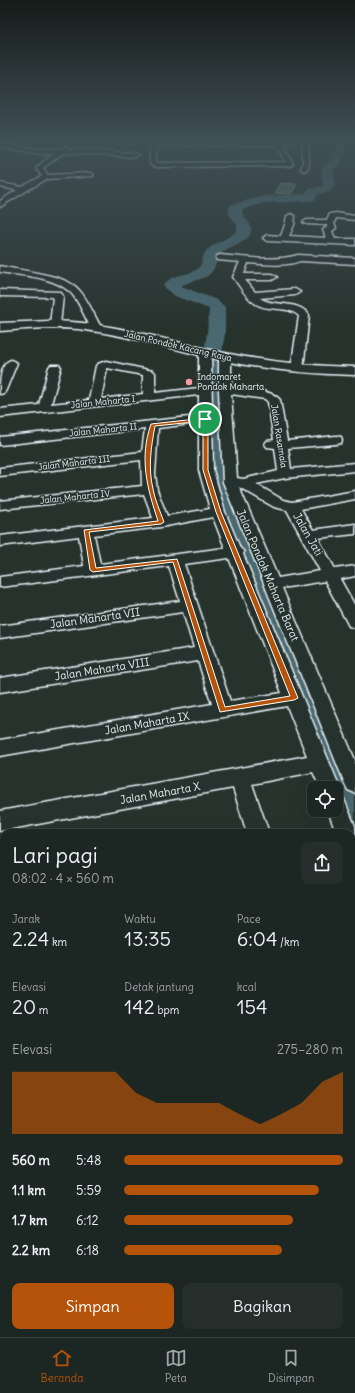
<!DOCTYPE html>
<html lang="id">
<head>
<meta charset="utf-8">
<style>
  :root { --surface:#1c2622; --page:#252e2a; --text:#f1f3f6; --muted:#a0a5a5; --line:#3a4340; --accent:#b45309 }
  body { margin:0; font-family:Delius,sans-serif; background:var(--page); color:var(--text); height:100vh; display:flex; flex-direction:column; font-size:15px; white-space:nowrap }
  * { box-sizing:border-box; margin:0 }
  p { font-size:13px; color:var(--muted) }
  .icon { flex:none; width:22px; height:22px; fill:none; stroke:currentColor; stroke-width:2; stroke-linecap:round; stroke-linejoin:round }
  .map { position:relative; flex:1; overflow:hidden }
  .side { position:absolute; left:0px; top:829px; width:355px; height:508px; display:flex; flex-direction:column; background:var(--surface); border-radius:12px 12px 0 0; box-shadow:0 4px 16px #0002,0 0 0 1px var(--line) }
  .side>* { flex:none }
  .buttons { position:absolute; left:307px; top:781px; display:grid; gap:8px }
  .buttons a { display:grid; place-items:center; width:36px; height:36px; border-radius:8px; background:var(--surface); box-shadow:0 4px 16px #0002,0 0 0 1px var(--line); font-size:20px }
  .pin { position:absolute; display:grid; place-items:center; width:34px; height:34px; color:#fff; margin:-17px; border:2px solid #fff; border-radius:50%; box-shadow:0 1px 4px #0007 }
  .round { display:grid; place-items:center; flex:none; width:42px; height:42px; border-radius:8px; background:var(--page) }
  .overview { display:flex; align-items:center; justify-content:space-between; height:68px; padding:0 12px }
  h1 { font-size:22px; font-weight:600; line-height:30px }
  .figures { display:grid; grid-template-columns:repeat(3,1fr); gap:6px; height:68px; padding:4px 12px }
  .figures div { display:grid; align-content:center }
  .figures b { font-size:20px; font-weight:600 }
  .figures small { font-size:11px; font-weight:400 }
  .figures p { font-size:11px }
  .chart { height:112px; padding:8px 12px }
  .chart p { display:flex; justify-content:space-between }
  .chart svg { width:100%; height:72px; margin-top:4px; fill:var(--accent); opacity:.7 }
  .cta { display:flex; gap:8px; margin-top:auto; padding:8px 12px }
  .cta a { flex:1; height:46px; border-radius:8px; background:var(--accent); color:#fff; font-size:16px; font-weight:600; line-height:46px; text-align:center }
  .cta a+a { background:var(--page); color:var(--text) }
  ul { padding:0 12px; list-style:none; font-size:13px }
  li { display:grid; grid-template-columns:64px 48px 1fr; align-items:center; height:30px }
  li i { height:10px; border-radius:5px; background:var(--accent) }
  .menu { display:flex; justify-content:space-around; align-items:center; height:56px; border-top:1px solid var(--line); background:var(--surface); font-size:11px; color:var(--muted) }
  .menu a { display:grid; justify-items:center; gap:2px }
  .menu .on { color:var(--accent) }
  .map>svg:first-child { display:block }
  .green { fill:#55755e; stroke:#9eb3ab }
  .lines { fill:none; stroke-linecap:round; stroke-linejoin:round }
  .river { fill:#4a6870; fill-rule:evenodd }
  .street-casing { stroke:#e8f1f8; stroke-width:3 }
  .secondary-casing { stroke:#e8f1f8; stroke-width:3 }
  .street { fill:#26332d; fill-rule:evenodd }
  .secondary { fill:#26332d; fill-rule:evenodd }
  .route { fill:#b45309; stroke:#fff; fill-rule:evenodd }
  .poi-dot { fill:#ff9aa2; stroke:#26332d; stroke-width:1.5 }
  .labels { text-anchor:middle; stroke-width:3; stroke-linejoin:round; paint-order:stroke }
  .far-street-label { font-size:9px; fill:#e8f1f8; stroke:#26332d }
  .far-poi-label { font-size:9px; fill:#e8f1f8; stroke:#26332d; text-anchor:start }
  .street-label { font-size:11px; fill:#e8f1f8; stroke:#26332d }
</style>
</head>
<body>
<div class="map">
<svg width="355" height="1337" viewBox="0 0 355 1337">
  <rect width="100%" height="100%" fill="#26332d"/>
  <filter id="ink" filterUnits="userSpaceOnUse"><feTurbulence type="fractalNoise" baseFrequency=".025" numOctaves="2"/><feDisplacementMap in="SourceGraphic" scale="8" xChannelSelector="R" yChannelSelector="G"/><feConvolveMatrix kernelMatrix="1 2 1 2 8 2 1 2 1" color-interpolation-filters="sRGB"/></filter>
  <g filter="url(#ink)">
    <!-- green -->
    <path class="green" d="M 280,183 L 297,184 L 291,194 L 274,193 Z"/>
    <g class="lines">
      <!-- river -->
      <path class="river" d="M 332,140 L 342,140 L 346,149 L 341,163 L 333,171 L 335,184 L 330,192 L 318,194 L 315,200 L 311,201 L 264,203 L 242,210 C 242,218 253,222 251,232 C 248,243 231,245 224,251 C 215,258 217,270 207,276 C 199,281 189,281 181,286 L 217,300 L 225,307 L 225,333 L 220,366 L 228,480 L 355,779 L 355,837 L 351,835 L 351,833 L 342,832 L 333,810 L 336,810 L 336,788 L 324,788 L 204,480 L 202,366 L 207,333 L 209,309 L 175,296 L 163,286 C 171,274 185,276 196,270 C 203,266 201,257 206,251 C 215,242 228,239 237,231 L 237,225 L 228,213 L 230,205 L 264,196 L 305,194 L 308,189 L 322,186 L 323,184 L 321,170 L 330,161 L 336,149 Z"/>
      <defs>
        <path id="street" d="M 150,140 L 156,140 L 156,142 L 291,140 L 293,143 L 292,144 L 284,145 L 293,164 L 290,166 L 155,167 L 150,164 ZM 278,145 L 286,162 L 156,163 L 156,146 Z
          M 302,140 L 308,140 L 309,163 L 307,169 L 304,171 L 301,169 L 303,163 Z
          M 0,143 L 36,149 L 60,149 L 65,146 L 67,147 L 68,149 L 135,153 L 138,155 L 135,157 L 63,153 L 43,168 L 48,175 L 91,173 L 93,174 L 93,176 L 47,179 L 26,191 L 0,207 L 0,201 L 17,190 L 0,187 L 0,183 L 22,187 L 42,176 L 37,170 L 37,167 L 54,153 L 36,153 L 0,147 Z
          M 336,213 L 355,216 L 355,220 L 336,218 L 334,223 L 336,228 L 332,231 L 335,239 L 355,239 L 355,245 L 267,241 L 263,238 L 267,235 L 281,236 L 285,225 L 287,216 L 291,214 L 295,216 L 294,225 L 289,236 L 326,238 L 323,230 L 327,227 L 327,225 L 307,224 L 303,222 L 307,220 L 327,220 L 330,214 Z
          M 220,255 C 246,257 273,262 298,255 L 355,258 L 355,264 L 300,261 C 287,267 263,264 248,263 L 244,274 L 272,274 L 277,277 L 272,280 L 245,280 L 255,292 L 295,289 L 300,292 L 295,295 L 260,298 C 275,308 297,299 309,315 L 303,369 L 301,371 L 293,371 L 291,369 L 299,316 C 288,305 269,312 256,304 C 246,298 240,286 233,277 L 240,262 L 217,260 L 216,258 L 217,256 Z
          M 0,266 C 20,271 66,274 79,290 C 88,300 94,315 101,327 L 96,330 L 92,329 C 85,319 79,300 70,292 C 53,276 22,276 0,272 Z
          M 0,290 L 60,292 L 63,296 L 60,325 L 55,328 L 50,325 L 53,297 L 0,296 Z
          M 205,350 L 211,353 L 213,470 L 225,512 L 240,548 L 244,552 L 243,554 L 340,788 L 336,795 L 343,797 L 355,826 L 355,862 L 351,861 L 351,833 L 336,833 L 328,810 L 336,810 L 336,788 L 320,788 L 313,772 L 252,784 L 269,833 L 247,833 L 233,788 L 0,831 L 0,811 L 307,756 L 287,706 L 0,756 L 0,740 L 212,704 L 198,661 L 0,692 L 0,678 L 194,648 L 183,612 L 0,638 L 0,626 L 180,601 L 169,566 L 0,587 L 0,577 L 84,566 L 79,536 L 0,546 L 0,536 L 153,518 L 144,494 L 0,509 L 0,501 L 142,486 L 141,460 L 0,476 L 0,468 L 142,452 L 145,429 L 0,445 L 0,437 L 199,416 L 199,395 L 0,417 L 0,409 L 39,405 L 49,367 L 51,365 L 59,365 L 61,367 L 51,404 L 89,400 L 96,366 L 98,364 L 106,361 L 153,371 L 155,373 L 155,393 L 199,388 L 199,353 ZM 107,368 L 143,375 L 143,394 L 101,399 ZM 199,423 L 199,470 L 210,509 L 167,516 L 157,490 L 155,474 L 158,428 ZM 213,517 L 225,548 L 100,564 L 94,535 L 161,527 ZM 229,558 L 282,693 L 230,701 L 184,564 Z
          M 225,354 L 231,357 L 231,387 C 244,389 272,389 280,400 L 287,441 L 336,436 L 341,437 L 342,440 L 341,443 L 336,444 L 288,448 L 291,469 L 355,463 L 355,471 L 285,478 L 256,484 L 283,500 L 292,502 L 355,491 L 355,499 L 301,509 L 313,530 L 355,524 L 355,534 L 318,538 L 335,569 L 355,566 L 355,576 L 340,579 L 355,606 L 355,628 L 349,626 L 325,581 L 282,588 L 355,760 L 355,793 L 348,790 L 345,784 L 223,482 L 219,390 L 219,357 ZM 231,394 L 265,399 L 268,402 L 274,440 L 267,441 L 265,444 L 267,447 L 275,448 L 278,471 L 243,479 L 237,478 ZM 239,487 L 274,507 L 287,510 L 320,571 L 278,578 Z
          M 11,360 L 17,363 L 6,390 L 4,393 L 0,394 C 0,383 0,363 11,360 Z
          M 4,896 L 4,918 L 0,919 L 0,897 Z
          M 4,993 L 4,1019 L 0,1020 L 0,994 Z
          M 355,1032 L 355,1058 L 351,1059 L 351,1033 Z
          M 4,1118 L 4,1146 L 0,1147 L 0,1119 Z
          M 355,1180 L 355,1210 L 351,1211 L 351,1181 Z
          M 4,1271 L 4,1303 L 0,1304 L 0,1272 Z"/>
        <path id="secondary" d="M 49,321 C 109,321 167,341 225,353 C 268,362 311,366 355,367 L 355,375 C 311,374 268,370 225,361 C 178,351 133,336 85,330 C 57,326 28,329 0,331 L 0,323 Z"/>
      </defs>
      <!-- street casing -->
      <use href="#street" class="street-casing"/>
      <!-- secondary casing -->
      <use href="#secondary" class="secondary-casing"/>
      <!-- street -->
      <use href="#street" class="street"/>
      <!-- secondary -->
      <use href="#secondary" class="secondary"/>
    </g>
  </g>
  <!-- sky -->
  <linearGradient id="sky" x2="0" y2="1"><stop stop-color="#151c19"/><stop offset="0.43" stop-color="#415057"/><stop offset="1" stop-color="#415057" stop-opacity="0"/></linearGradient>
  <rect width="355" height="328" fill="url(#sky)"/>
  <!-- route -->
  <path class="route" d="M 205,418 L 208,419 L 208,470 L 221,512 L 298,698 L 294,700 L 220,712 L 173,562 L 93,572 L 90,570 L 84,530 L 158,521 C 147,488 139,458 151,424 ZM 203,421 L 203,470 L 216,512 L 290,696 L 225,707 L 177,559 L 96,568 L 89,532 L 161,524 L 164,522 C 160,511 155,500 153,489 C 148,468 151,447 155,426 Z"/>
  <!-- markers -->
  <circle class="poi-dot" cx="189" cy="382" r="4"/>
  <g class="labels">
    <!-- far-street labels -->
    <g class="far-street-label">
      <text transform="translate(178 346) rotate(13)" y="3">Jalan Pondok Kacang Raya</text>
      <text transform="translate(103 402) rotate(-6)" y="3">Jalan Maharta I</text>
      <text transform="translate(103 430) rotate(-6)" y="3">Jalan Maharta II</text>
      <text transform="translate(279 436) rotate(81)" y="3">Jalan Rasamala</text>
      <text transform="translate(74 463) rotate(-7)" y="3">Jalan Maharta III</text>
      <text transform="translate(75 497) rotate(-6)" y="3">Jalan Maharta IV</text>
    </g>
    <!-- far-poi labels -->
    <g class="far-poi-label">
      <text x="197" y="380">Indomaret<tspan x="197" dy="10">Pondok Maharta</tspan></text>
    </g>
    <!-- street labels -->
    <g class="street-label">
      <text transform="translate(308 534) rotate(60)" y="4">Jalan Jati</text>
      <text transform="translate(268 575) rotate(67)" y="4">Jalan Pondok Maharta Barat</text>
      <text transform="translate(95 618) rotate(-8)" y="4">Jalan Maharta VII</text>
      <text transform="translate(102 669) rotate(-9)" y="4">Jalan Maharta VIII</text>
      <text transform="translate(147 723) rotate(-10)" y="4">Jalan Maharta IX</text>
      <text transform="translate(160 793) rotate(-10)" y="4">Jalan Maharta X</text>
    </g>
  </g>
</svg>
<div class="buttons">
<a><svg class="icon" aria-label="locate" viewBox="0 0 24 24"><circle cx="12" cy="12" r="6"/><path d="M12 2v4M12 18v4M2 12h4M18 12h4"/></svg></a>
</div>
<div class="pin" style="left:205px;top:419px;background:#1e9e55"><svg class="icon" aria-label="arrive" viewBox="0 0 24 24"><path d="M6 21V4h12l-3 4 3 4H6"/></svg></div>
<section class="side">
<div class="overview"><div><h1>Lari pagi</h1><p>08:02 · 4 × 560 m</p></div><a class="round"><svg class="icon" aria-label="share" viewBox="0 0 24 24"><path d="M12 15V3M7 8l5-5 5 5M5 13v7h14v-7"/></svg></a></div>
<div class="figures">
<div><p>Jarak</p><b>2.24<small> km</small></b></div>
<div><p>Waktu</p><b>13:35</b></div>
<div><p>Pace</p><b>6:04<small> /km</small></b></div>
</div>
<div class="figures">
<div><p>Elevasi</p><b>20<small> m</small></b></div>
<div><p>Detak jantung</p><b>142<small> bpm</small></b></div>
<div><p>kcal</p><b>154</b></div>
</div>
<div class="chart"><p><span>Elevasi</span>275–280 m</p>
<svg viewBox="0 0 160 44" preserveAspectRatio="none"><path d="M0 44V6L10 6L20 6L30 6L40 6L50 6L60 19L70 25L80 25L90 25L100 25L110 32L120 38L130 32L140 25L150 12L160 6V44z"/></svg>
</div>
<ul>
<li><b>560 m</b>5:48<i style="width:100%"></i></li>
<li><b>1.1 km</b>5:59<i style="width:89%"></i></li>
<li><b>1.7 km</b>6:12<i style="width:77%"></i></li>
<li><b>2.2 km</b>6:18<i style="width:72%"></i></li>
</ul>
<div class="cta"><a>Simpan</a><a>Bagikan</a></div>
</section>
</div>
<nav class="menu">
<a class="on"><svg class="icon" aria-label="home" viewBox="0 0 24 24"><path d="M3 11l9-7 9 7M6 9v11h12V9"/></svg>Beranda</a>
<a><svg class="icon" aria-label="map" viewBox="0 0 24 24"><path d="M3 6l6-2 6 2 6-2v14l-6 2-6-2-6 2zM9 4v14M15 6v14"/></svg>Peta</a>
<a><svg class="icon" aria-label="saved" viewBox="0 0 24 24"><path d="M7 4h10v16l-5-4-5 4z"/></svg>Disimpan</a>
</nav>
</body>
</html>
